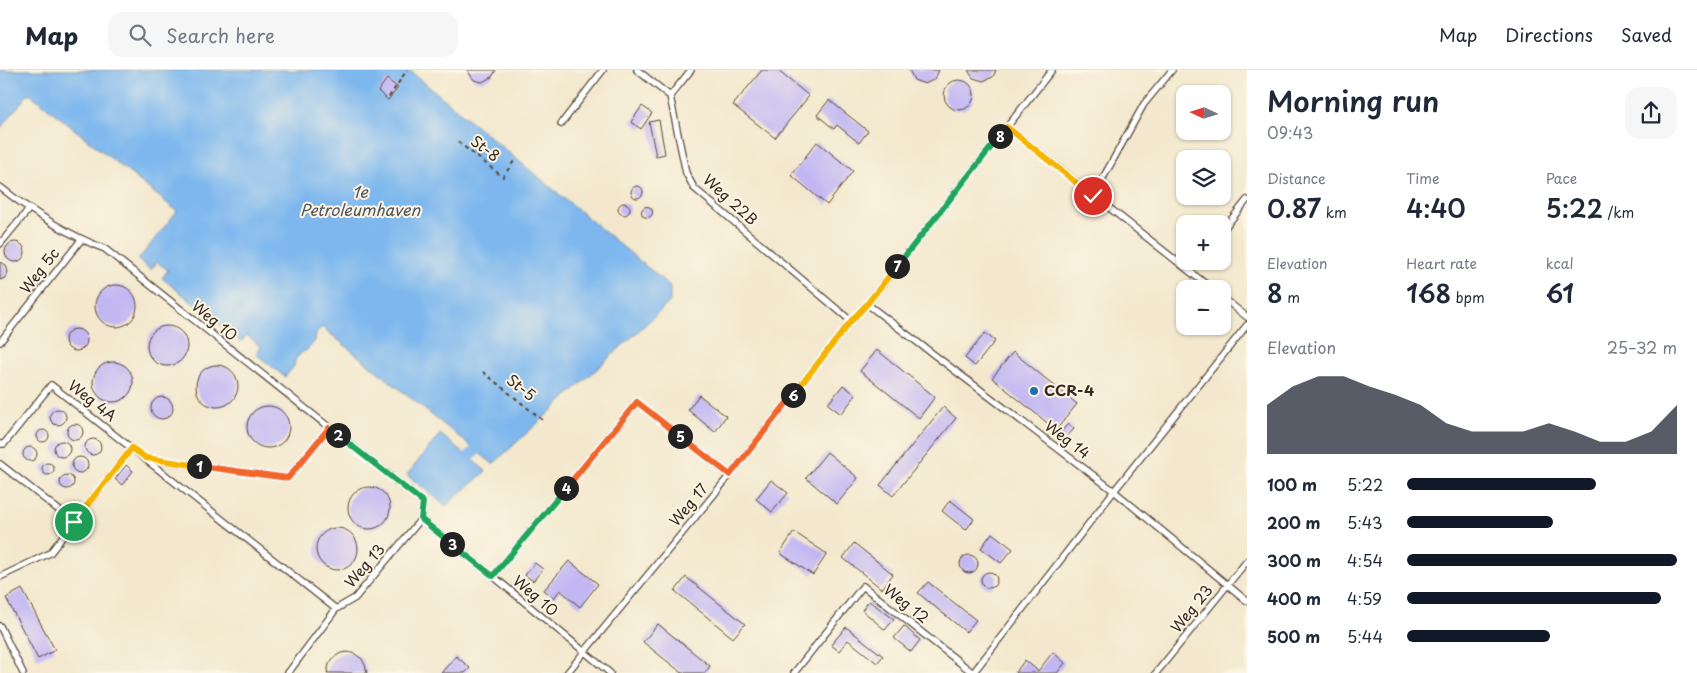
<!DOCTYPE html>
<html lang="en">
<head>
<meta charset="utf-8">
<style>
  :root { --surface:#fff; --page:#f6f6f7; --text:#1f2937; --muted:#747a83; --line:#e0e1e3; --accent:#111827 }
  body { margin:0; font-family:"Playpen Sans",sans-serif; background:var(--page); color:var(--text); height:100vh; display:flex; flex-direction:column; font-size:19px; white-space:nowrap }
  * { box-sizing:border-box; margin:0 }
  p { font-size:16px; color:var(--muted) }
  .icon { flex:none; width:28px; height:28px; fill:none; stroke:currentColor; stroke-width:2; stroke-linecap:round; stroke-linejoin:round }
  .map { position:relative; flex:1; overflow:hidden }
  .sheet { display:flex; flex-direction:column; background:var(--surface); width:450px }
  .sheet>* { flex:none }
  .needle { width:32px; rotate:274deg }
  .fabs { position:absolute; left:1176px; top:15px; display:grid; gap:10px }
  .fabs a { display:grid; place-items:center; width:55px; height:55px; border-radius:10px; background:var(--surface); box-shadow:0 1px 4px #0004; font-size:25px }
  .pin { position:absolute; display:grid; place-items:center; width:42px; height:42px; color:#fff; margin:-21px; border:2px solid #fff; border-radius:50%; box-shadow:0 1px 5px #0007 }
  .km { position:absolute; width:25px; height:25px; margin:-12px; border-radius:50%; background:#222; color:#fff; font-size:14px; line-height:25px; text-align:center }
  .round { display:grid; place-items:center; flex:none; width:52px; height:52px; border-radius:15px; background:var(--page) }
  .overview { display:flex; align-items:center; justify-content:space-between; height:85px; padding:0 20px }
  h1 { font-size:28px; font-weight:600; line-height:38px }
  .stats { display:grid; grid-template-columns:repeat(3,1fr); gap:8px; height:85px; padding:5px 20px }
  .stats div { display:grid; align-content:center }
  .stats b { font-size:25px; font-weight:600 }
  .stats small { font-size:14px; font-weight:400 }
  .stats p { font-size:14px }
  .chart { height:140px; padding:10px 20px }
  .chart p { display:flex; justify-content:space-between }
  .chart svg { width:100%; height:90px; margin-top:5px; fill:var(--accent); opacity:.7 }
  ul { padding:0 20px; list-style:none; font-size:16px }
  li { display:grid; grid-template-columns:80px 60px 1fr; align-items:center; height:38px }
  li i { height:12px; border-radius:6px; background:var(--accent) }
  header { display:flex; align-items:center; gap:30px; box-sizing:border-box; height:70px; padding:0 25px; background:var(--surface); border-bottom:1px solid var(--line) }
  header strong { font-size:24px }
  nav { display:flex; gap:28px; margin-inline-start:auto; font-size:18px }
  .search { width:350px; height:45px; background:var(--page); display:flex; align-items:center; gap:12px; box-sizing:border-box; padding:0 18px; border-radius:15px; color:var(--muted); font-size:19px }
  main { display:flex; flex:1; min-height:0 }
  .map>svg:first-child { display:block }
  .water { fill:#7db7ee; stroke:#5c7086 }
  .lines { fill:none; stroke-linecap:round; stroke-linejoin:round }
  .canal { stroke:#7db7ee; stroke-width:11 }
  .building { fill:#c2b7f3 }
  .service-casing { stroke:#574638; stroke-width:8 }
  .path { stroke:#574638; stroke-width:2; stroke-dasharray:4 4; stroke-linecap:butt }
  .service { stroke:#fff; stroke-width:5.5 }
  .split-1-casing { stroke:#fff; stroke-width:10 }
  .split-2-casing { stroke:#fff; stroke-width:10 }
  .split-3-casing { stroke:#fff; stroke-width:10 }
  .split-4-casing { stroke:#fff; stroke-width:10 }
  .split-5-casing { stroke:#fff; stroke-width:10 }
  .split-6-casing { stroke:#fff; stroke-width:10 }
  .split-7-casing { stroke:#fff; stroke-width:10 }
  .split-8-casing { stroke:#fff; stroke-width:10 }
  .split-9-casing { stroke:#fff; stroke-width:10 }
  .split-1 { stroke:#f5b400; stroke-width:6 }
  .split-2 { stroke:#f0652b; stroke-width:6 }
  .split-3 { stroke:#22a559; stroke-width:6 }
  .split-4 { stroke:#22a559; stroke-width:6 }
  .split-5 { stroke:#f0652b; stroke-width:6 }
  .split-6 { stroke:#f0652b; stroke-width:6 }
  .split-7 { stroke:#f5b400; stroke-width:6 }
  .split-8 { stroke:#22a559; stroke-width:6 }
  .split-9 { stroke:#f5b400; stroke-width:6 }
  .poi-dot { fill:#1f6fb2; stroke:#fcf5e5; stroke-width:2 }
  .labels { text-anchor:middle; stroke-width:4; stroke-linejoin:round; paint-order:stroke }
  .street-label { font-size:15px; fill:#3b2a1e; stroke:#fcf5e5 }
  .poi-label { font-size:15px; font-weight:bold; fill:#3b2a1e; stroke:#fcf5e5; text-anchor:start }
  .water-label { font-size:16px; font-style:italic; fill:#4f545c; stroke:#fcf5e5 }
</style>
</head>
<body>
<header>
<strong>Map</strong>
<div class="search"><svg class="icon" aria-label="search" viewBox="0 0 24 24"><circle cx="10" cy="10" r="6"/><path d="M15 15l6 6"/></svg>Search here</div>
<nav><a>Map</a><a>Directions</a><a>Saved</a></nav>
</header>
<main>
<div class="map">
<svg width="1247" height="603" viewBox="0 0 1247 603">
  <rect width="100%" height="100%" fill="#fcf5e5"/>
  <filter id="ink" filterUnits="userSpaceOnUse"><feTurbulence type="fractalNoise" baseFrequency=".02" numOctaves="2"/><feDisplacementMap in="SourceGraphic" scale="10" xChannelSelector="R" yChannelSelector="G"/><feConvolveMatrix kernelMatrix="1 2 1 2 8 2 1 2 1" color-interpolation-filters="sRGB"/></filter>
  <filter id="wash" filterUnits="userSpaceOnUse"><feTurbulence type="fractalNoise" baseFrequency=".0096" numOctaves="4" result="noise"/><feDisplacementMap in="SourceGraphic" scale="20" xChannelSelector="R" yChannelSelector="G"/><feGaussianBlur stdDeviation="1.12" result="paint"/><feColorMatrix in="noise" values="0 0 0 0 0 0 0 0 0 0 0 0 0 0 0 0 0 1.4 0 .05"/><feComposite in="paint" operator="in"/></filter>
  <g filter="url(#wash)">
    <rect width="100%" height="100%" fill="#f3e8cd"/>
    <!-- water -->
    <path class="water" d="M 0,0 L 409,0 L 670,216 L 670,232 L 493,394 L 322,257 L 316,264 L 315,271 L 307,280 L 301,283 L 295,290 L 294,296 L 285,307 L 256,284 L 261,277 L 247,265 L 241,272 L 162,208 L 168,200 L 157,192 L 151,200 L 138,190 L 177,141 L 29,23 L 0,59 Z
      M 440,364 L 486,401 L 446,436 L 407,405 Z"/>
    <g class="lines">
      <!-- canal -->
      <path class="canal" d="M 458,397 L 482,374 L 480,368"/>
    </g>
    <g id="blocks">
      <!-- building -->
      <path class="building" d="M 467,0 L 496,0 L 492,7 L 482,12 L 474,10 Z
        M 762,0 L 777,0 L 809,26 L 775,68 L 733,35 Z
        M 909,0 L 939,0 L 935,9 L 925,14 L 914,10 Z
        M 968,0 L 996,0 L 993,7 L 983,11 L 973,8 Z
        M 387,9 L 398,18 L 388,30 L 378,21 Z
        M944 25a15 15 0 1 1 30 0a15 15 0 1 1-30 0Z
        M 829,30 L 868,61 L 859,73 L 837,55 L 834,59 L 817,45 Z
        M 642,36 L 652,43 L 641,59 L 631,52 Z
        M 659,50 L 665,84 L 656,86 L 649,52 Z
        M 817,72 L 853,101 L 827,135 L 791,105 Z
        M631 122a6 6 0 1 1 12 0a6 6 0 1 1-12 0Z
        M618 139a6 6 0 1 1 12 0a6 6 0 1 1-12 0Z
        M641.5 142a5.5 5.5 0 1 1 11 0a5.5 5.5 0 1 1-11 0Z
        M5 182a10 10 0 1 1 20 0a10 10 0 1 1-20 0Z
        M 0,192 L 6,195 L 8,202 L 5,208 L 0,210 Z
        M95 236a21 21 0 1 1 42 0a21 21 0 1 1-42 0Z
        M147 276a20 20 0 1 1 40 0a20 20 0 1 1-40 0Z
        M65 270a11 11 0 1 1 22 0a11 11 0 1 1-22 0Z
        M 985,263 L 995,271 L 975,296 L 965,288 Z
        M 877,280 L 935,327 L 919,348 L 860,301 Z
        M 1013,282 L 1077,334 L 1056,360 L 992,308 Z
        M93 312a20 20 0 1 1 40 0a20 20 0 1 1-40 0Z
        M196 316a21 21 0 1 1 42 0a21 21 0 1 1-42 0Z
        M 843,315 L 856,325 L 841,344 L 828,334 Z
        M 699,325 L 726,346 L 715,362 L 688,340 Z
        M151 338a11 11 0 1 1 22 0a11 11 0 1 1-22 0Z
        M247 357a21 21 0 1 1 42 0a21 21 0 1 1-42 0Z
        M 943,337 L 956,348 L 893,426 L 880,415 Z
        M50 347a8 8 0 1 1 16 0a8 8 0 1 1-16 0Z
        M67 362a8 8 0 1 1 16 0a8 8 0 1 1-16 0Z
        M 1068,354 L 1074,359 L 1063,371 L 1057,366 Z
        M37 366a6 6 0 1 1 12 0a6 6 0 1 1-12 0Z
        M85 377a8 8 0 1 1 16 0a8 8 0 1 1-16 0Z
        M54 379a8 8 0 1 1 16 0a8 8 0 1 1-16 0Z
        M23 384a7 7 0 1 1 14 0a7 7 0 1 1-14 0Z
        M 827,382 L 858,408 L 837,434 L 806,408 Z
        M72 395a8 8 0 1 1 16 0a8 8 0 1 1-16 0Z
        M42 399a6 6 0 1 1 12 0a6 6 0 1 1-12 0Z
        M 126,395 L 133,401 L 122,415 L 115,409 Z
        M60 412a7 7 0 1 1 14 0a7 7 0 1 1-14 0Z
        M 771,410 L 788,423 L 772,442 L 756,429 Z
        M348 438a21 21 0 1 1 42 0a21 21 0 1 1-42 0Z
        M 950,430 L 974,449 L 966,460 L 942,441 Z
        M316 479a21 21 0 1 1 42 0a21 21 0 1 1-42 0Z
        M 794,462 L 827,484 L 813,505 L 780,483 Z
        M 992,463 L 1013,479 L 1001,493 L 981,478 Z
        M 854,473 L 893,504 L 882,519 L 843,488 Z
        M960 494a9 9 0 1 1 18 0a9 9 0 1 1-18 0Z
        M 569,491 L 598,514 L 580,537 L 560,520 L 554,528 L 544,520 Z
        M 535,493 L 543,499 L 533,511 L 525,505 Z
        M981 510a8 8 0 1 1 16 0a8 8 0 1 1-16 0Z
        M 686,507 L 745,554 L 733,568 L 675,521 Z
        M 928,512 L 976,550 L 966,562 L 918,523 Z
        M 22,519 L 55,580 L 38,589 L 6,528 Z
        M 869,531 L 894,549 L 885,560 L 862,540 Z
        M 658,554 L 710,596 L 705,603 L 682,603 L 643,572 Z
        M 904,556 L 920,570 L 911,582 L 894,568 Z
        M 846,557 L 883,586 L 877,593 L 848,570 L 839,581 L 831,575 Z
        M 348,582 L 355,584 L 362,589 L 365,595 L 367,603 L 327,603 L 329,594 L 334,587 L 341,583 Z
        M 1053,582 L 1065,593 L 1057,603 L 1015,603 L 1025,590 L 1038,601 Z
        M 456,586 L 470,598 L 465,603 L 441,603 Z"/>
    </g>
  </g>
  <g filter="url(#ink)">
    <use href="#blocks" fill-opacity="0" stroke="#574638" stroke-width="1"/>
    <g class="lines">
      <defs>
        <path id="service" d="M 637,0 L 670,26 L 686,103 L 694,118 L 851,251
          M 670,26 L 691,0
          M 561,54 L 603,0
          M 1007,57 L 1212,219
          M 0,117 C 32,142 66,164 105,179 L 423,432 L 421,449
          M 1093,126 L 1144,34 L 1172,0
          M 1222,161 L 1247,130
          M 0,174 L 29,139
          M 1190,201 L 1198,191
          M 1222,227 L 1247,247
          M 867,234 L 1114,421 L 1247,531
          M 0,272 L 81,170
          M 0,374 L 4,374 L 51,315 L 336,539
          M 146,389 L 288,408 L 329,358
          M 0,394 L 74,452
          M 421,449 L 493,506 L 610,603
          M 493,506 L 637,332 L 730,405
          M 0,507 L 50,483 L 132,378
          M 0,556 L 23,603
          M 288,603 L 336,539 L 355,528 L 421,449
          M 567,603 L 730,405 L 851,251 L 867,234 L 1052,0
          M 794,603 L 863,516 L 973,603
          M 973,603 L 1114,421 L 1247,255
          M 1156,603 L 1247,491"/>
      </defs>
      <!-- service casing -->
      <use href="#service" class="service-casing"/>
      <!-- path -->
      <path class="path" d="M 389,27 L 407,0
        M 458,72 L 503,107 L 516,88
        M 483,302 L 545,352"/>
      <!-- service -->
      <use href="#service" class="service"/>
    </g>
  </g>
  <g class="lines" filter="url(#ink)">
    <defs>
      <path id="split-1" d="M 74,452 L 132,378 L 146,388 L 199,396"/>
      <path id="split-2" d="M 199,396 L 288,408 L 329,358 L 338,365"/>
      <path id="split-3" d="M 338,365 L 423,432 L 421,449 L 452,474"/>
      <path id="split-4" d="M 452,474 L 493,506 L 566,418"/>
      <path id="split-5" d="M 566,418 L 637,332 L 680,366"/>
      <path id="split-6" d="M 680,366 L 730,405 L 793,325"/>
      <path id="split-7" d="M 793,325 L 851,251 L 867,234 L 897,196"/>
      <path id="split-8" d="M 897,196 L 1000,66"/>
      <path id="split-9" d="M 1000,66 L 1007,57 L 1093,126"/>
    </defs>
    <!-- split-1 casing -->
    <use href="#split-1" class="split-1-casing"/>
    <!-- split-2 casing -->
    <use href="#split-2" class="split-2-casing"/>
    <!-- split-3 casing -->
    <use href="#split-3" class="split-3-casing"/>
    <!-- split-4 casing -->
    <use href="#split-4" class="split-4-casing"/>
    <!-- split-5 casing -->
    <use href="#split-5" class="split-5-casing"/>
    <!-- split-6 casing -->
    <use href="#split-6" class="split-6-casing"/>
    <!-- split-7 casing -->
    <use href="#split-7" class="split-7-casing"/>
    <!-- split-8 casing -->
    <use href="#split-8" class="split-8-casing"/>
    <!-- split-9 casing -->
    <use href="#split-9" class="split-9-casing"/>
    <!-- split-1 -->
    <use href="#split-1" class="split-1"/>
    <!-- split-2 -->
    <use href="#split-2" class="split-2"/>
    <!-- split-3 -->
    <use href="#split-3" class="split-3"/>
    <!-- split-4 -->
    <use href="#split-4" class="split-4"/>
    <!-- split-5 -->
    <use href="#split-5" class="split-5"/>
    <!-- split-6 -->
    <use href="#split-6" class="split-6"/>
    <!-- split-7 -->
    <use href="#split-7" class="split-7"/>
    <!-- split-8 -->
    <use href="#split-8" class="split-8"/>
    <!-- split-9 -->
    <use href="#split-9" class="split-9"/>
  </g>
  <!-- markers -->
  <circle class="poi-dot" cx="1034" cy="321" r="5"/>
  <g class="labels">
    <!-- street labels -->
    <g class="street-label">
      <text transform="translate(485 79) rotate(38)" y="5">St-8</text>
      <text transform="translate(730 130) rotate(42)" y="5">Weg 22B</text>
      <text transform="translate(40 201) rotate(-52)" y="5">Weg 5c</text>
      <text transform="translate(214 251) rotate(39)" y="5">Weg 10</text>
      <text transform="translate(521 318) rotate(39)" y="5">St-5</text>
      <text transform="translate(92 331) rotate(38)" y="5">Weg 4A</text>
      <text transform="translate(1067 370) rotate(37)" y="5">Weg 14</text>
      <text transform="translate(689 435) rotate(-50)" y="5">Weg 17</text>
      <text transform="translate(365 496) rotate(-49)" y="5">Weg 13</text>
      <text transform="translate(535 526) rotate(40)" y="5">Weg 10</text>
      <text transform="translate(906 534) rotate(38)" y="5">Weg 12</text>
      <text transform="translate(1192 539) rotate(-51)" y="5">Weg 23</text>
    </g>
    <!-- poi labels -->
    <g class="poi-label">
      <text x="1044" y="326">CCR-4</text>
    </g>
    <!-- water labels -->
    <g class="water-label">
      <text x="360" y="128">1e<tspan x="360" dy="18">Petroleumhaven</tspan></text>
    </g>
  </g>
</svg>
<div class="fabs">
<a><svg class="needle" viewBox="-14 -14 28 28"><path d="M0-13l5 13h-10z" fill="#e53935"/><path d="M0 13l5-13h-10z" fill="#747a83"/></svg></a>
<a><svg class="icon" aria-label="layers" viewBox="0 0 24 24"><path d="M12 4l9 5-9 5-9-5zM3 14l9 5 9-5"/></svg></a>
<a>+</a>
<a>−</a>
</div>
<div class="pin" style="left:74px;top:452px;background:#1e9e55"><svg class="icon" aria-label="arrive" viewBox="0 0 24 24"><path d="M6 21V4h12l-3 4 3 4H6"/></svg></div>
<div class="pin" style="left:1093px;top:126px;background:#d93025"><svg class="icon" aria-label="check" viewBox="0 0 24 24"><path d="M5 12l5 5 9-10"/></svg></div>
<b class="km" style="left:199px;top:396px">1</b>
<b class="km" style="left:338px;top:365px">2</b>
<b class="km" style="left:452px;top:474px">3</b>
<b class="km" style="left:566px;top:418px">4</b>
<b class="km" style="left:680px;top:366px">5</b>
<b class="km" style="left:793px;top:325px">6</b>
<b class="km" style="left:897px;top:196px">7</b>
<b class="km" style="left:1000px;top:66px">8</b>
</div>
<section class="sheet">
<div class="overview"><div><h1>Morning run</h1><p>09:43</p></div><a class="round"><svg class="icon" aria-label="share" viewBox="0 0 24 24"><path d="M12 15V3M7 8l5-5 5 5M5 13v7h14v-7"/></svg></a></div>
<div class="stats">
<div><p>Distance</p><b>0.87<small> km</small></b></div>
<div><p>Time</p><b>4:40</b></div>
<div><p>Pace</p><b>5:22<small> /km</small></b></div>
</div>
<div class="stats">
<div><p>Elevation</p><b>8<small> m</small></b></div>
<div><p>Heart rate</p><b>168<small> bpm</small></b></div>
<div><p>kcal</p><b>61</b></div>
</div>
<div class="chart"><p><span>Elevation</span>25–32 m</p>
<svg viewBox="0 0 160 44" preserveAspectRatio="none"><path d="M0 44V20L10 11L20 6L30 6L40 11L50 15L60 20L70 29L80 33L90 33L100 33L110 29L120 33L130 38L140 38L150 33L160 20V44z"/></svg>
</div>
<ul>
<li><b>100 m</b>5:22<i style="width:70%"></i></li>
<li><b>200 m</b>5:43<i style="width:54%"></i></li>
<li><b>300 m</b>4:54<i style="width:100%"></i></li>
<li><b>400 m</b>4:59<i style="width:94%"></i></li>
<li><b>500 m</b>5:44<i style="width:53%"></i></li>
</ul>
</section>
</main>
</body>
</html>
